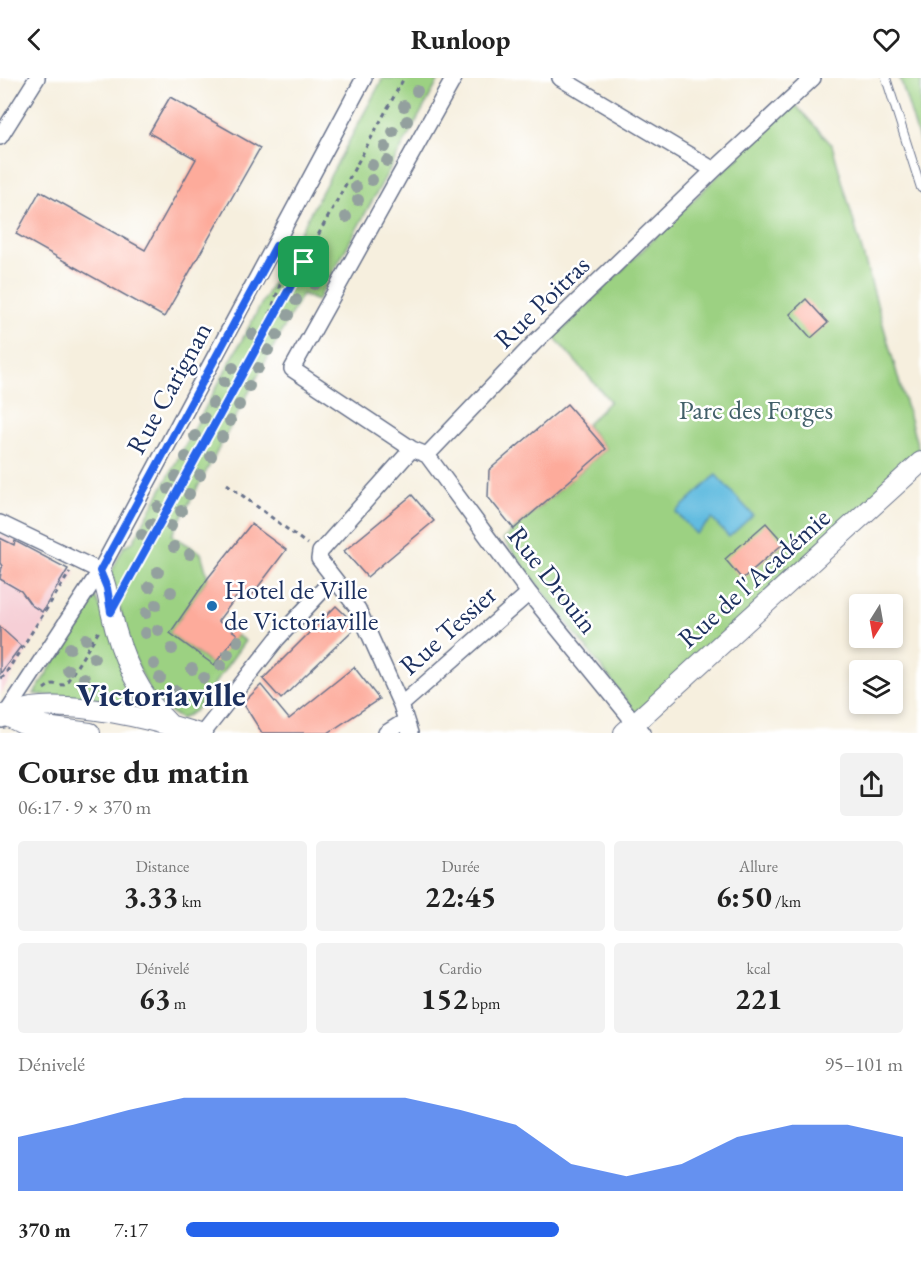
<!DOCTYPE html>
<html lang="fr">
<head>
<meta charset="utf-8">
<style>
  :root { --surface:#fff; --page:#f2f2f2; --text:#222; --muted:#767676; --accent:#2563eb }
  body { margin:0; font-family:"EB Garamond",serif; background:var(--page); color:var(--text); height:100vh; display:flex; flex-direction:column; font-size:22px; white-space:nowrap }
  * { box-sizing:border-box; margin:0 }
  p { font-size:20px; color:var(--muted) }
  .icon { flex:none; width:33px; height:33px; fill:none; stroke:currentColor; stroke-width:2; stroke-linecap:round; stroke-linejoin:round }
  .map { position:relative; height:655px; overflow:hidden }
  .side { display:flex; flex-direction:column; background:var(--surface); flex:1 }
  .side>* { flex:none }
  .needle { width:39px; rotate:191deg }
  .tools { position:absolute; left:849px; top:516px; display:grid; gap:12px }
  .tools a { display:grid; place-items:center; width:54px; height:54px; border-radius:6px; background:var(--surface); box-shadow:0 3px 9px #0003; font-size:30px }
  .pin { position:absolute; display:grid; place-items:center; width:51px; height:51px; color:#fff; margin:-26px; border-radius:12px; box-shadow:0 3px 9px #0006 }
  .round { display:grid; place-items:center; flex:none; width:63px; height:63px; border-radius:6px; background:var(--page) }
  .headline { display:flex; align-items:center; justify-content:space-between; height:102px; padding:0 18px }
  h1 { font-size:33px; font-weight:700; line-height:45px }
  .figures { display:grid; grid-template-columns:repeat(3,1fr); gap:9px; height:102px; padding:6px 18px }
  .figures div { display:grid; align-content:center; border-radius:6px; background:var(--page); text-align:center }
  .figures b { font-size:30px; font-weight:700 }
  .figures small { font-size:16px; font-weight:400 }
  .figures p { font-size:16px }
  .chart { height:168px; padding:12px 18px }
  .chart p { display:flex; justify-content:space-between }
  .chart svg { width:100%; height:108px; margin-top:6px; fill:var(--accent); opacity:.7 }
  ul { padding:0 18px; list-style:none; font-size:20px }
  li { display:grid; grid-template-columns:96px 72px 1fr; align-items:center; height:45px }
  li i { height:15px; border-radius:8px; background:var(--accent) }
  header { display:flex; justify-content:space-between; align-items:center; height:78px; padding:0 18px; background:var(--surface); font-size:27px; font-weight:700 }
  .map>svg:first-child { display:block }
  .built { fill:#f6cfd6 }
  .green { fill:#9cd182; stroke:#5c8070; stroke-width:1.5 }
  .water { fill:#62bce0; stroke:#3e769f; stroke-width:1.5 }
  .building { fill:#fdab9b }
  .lines { fill:none; stroke-linecap:round; stroke-linejoin:round }
  .service-casing { stroke:#68728b; stroke-width:10 }
  .minor-casing { stroke:#68728b; stroke-width:18 }
  .tertiary-casing { stroke:#68728b; stroke-width:22 }
  .path { stroke:#68728b; stroke-width:3; stroke-dasharray:4.5 4.5; stroke-linecap:butt }
  .service { stroke:#fff; stroke-width:8 }
  .minor { stroke:#fff; stroke-width:15 }
  .tertiary { stroke:#fff; stroke-width:20 }
  .tree { fill:#93a09e }
  .route-casing { stroke:#fff; stroke-width:12 }
  .route { stroke:#2563eb; stroke-width:8 }
  .poi-dot { fill:#1f6fb2; stroke:#fff; stroke-width:2 }
  .labels { text-anchor:middle; stroke-width:5; stroke-linejoin:round; paint-order:stroke }
  .street-label { font-size:27px; fill:#1b2f5e; stroke:#fff }
  .park-label { font-size:27px; fill:#426069; stroke:#fff }
  .poi-label { font-size:27px; fill:#1b2f5e; stroke:#fff; text-anchor:start }
  .district-label { font-size:33px; font-weight:bold; fill:#1b2f5e; stroke:#fff }
</style>
</head>
<body>
<header><svg class="icon" aria-label="back" viewBox="0 0 24 24"><path d="M15 5l-7 7 7 7"/></svg>Runloop<svg class="icon" aria-label="heart" viewBox="0 0 24 24"><path d="M12 20l-8-8c-3-5 5-10 8-4 3-6 11-1 8 4z"/></svg></header>
<div class="map">
<svg width="921" height="655" viewBox="0 0 921 655">
  <rect width="100%" height="100%" fill="#fff"/>
  <filter id="ink" filterUnits="userSpaceOnUse"><feTurbulence type="fractalNoise" baseFrequency=".0167" numOctaves="2"/><feDisplacementMap in="SourceGraphic" scale="12" xChannelSelector="R" yChannelSelector="G"/><feConvolveMatrix kernelMatrix="1 2 1 2 8 2 1 2 1" color-interpolation-filters="sRGB"/></filter>
  <filter id="wash" filterUnits="userSpaceOnUse"><feTurbulence type="fractalNoise" baseFrequency=".008" numOctaves="4" result="noise"/><feDisplacementMap in="SourceGraphic" scale="24" xChannelSelector="R" yChannelSelector="G"/><feGaussianBlur stdDeviation="1.35" result="paint"/><feColorMatrix in="noise" values="0 0 0 0 0 0 0 0 0 0 0 0 0 0 0 0 0 1.4 0 .05"/><feComposite in="paint" operator="in"/></filter>
  <g filter="url(#wash)">
    <rect width="100%" height="100%" fill="#f6efde"/>
    <!-- built -->
    <path class="built" d="M 0,455 L 76,494 L 0,617 Z"/>
    <!-- green -->
    <path class="green" d="M 383,0 L 440,0 L 317,223 L 302,216 L 172,457 L 201,475 L 208,500 L 170,555 L 213,587 L 236,557 L 245,563 L 195,633 L 181,641 L 167,632 L 152,618 L 129,568 L 111,495 L 124,468 L 133,464 Z
      M 900,0 L 921,0 L 921,68 Z
      M 793,24 L 832,67 L 921,380 L 636,635 L 503,461 L 606,371 L 586,347 L 610,323 L 554,259 Z
      M 95,518 L 145,628 L 34,616 Z"/>
    <!-- water -->
    <path class="water" d="M 716,397 L 753,437 L 729,459 L 712,441 L 696,456 L 676,434 Z"/>
    <g id="blocks">
      <!-- building -->
      <path class="building" d="M 170,19 L 260,70 L 164,239 L 16,156 L 40,113 L 145,172 L 196,81 L 149,55 Z
        M 806,221 L 828,245 L 811,260 L 790,236 Z
        M 567,326 L 606,371 L 514,451 L 488,419 L 489,392 Z
        M 412,417 L 434,443 L 367,499 L 344,473 Z
        M 766,445 L 784,465 L 742,501 L 725,481 Z
        M 251,446 L 286,472 L 249,521 L 240,514 L 218,543 L 237,556 L 214,587 L 170,555 L 208,500 Z
        M 0,460 L 14,467 L 15,463 L 68,491 L 42,534 L 31,527 L 21,513 L 0,501 L 2,488 L 0,485 Z
        M 336,528 L 357,548 L 281,621 L 263,601 Z
        M 0,549 L 21,568 L 0,596 Z
        M 354,589 L 379,621 L 328,655 L 262,655 L 243,625 L 261,607 L 289,641 Z"/>
    </g>
  </g>
  <g filter="url(#ink)">
    <use href="#blocks" fill-opacity="0" stroke="#68728b" stroke-width="1.5"/>
    <g class="lines">
      <defs>
        <path id="service" d="M 886,0 L 921,110"/>
        <path id="minor" d="M 560,0 L 714,92
          M 0,59 L 37,0
          M 412,371 L 292,291 L 454,0
          M 427,377 L 529,515 L 643,655
          M 0,445 L 100,493
          M 401,627 L 529,515
          M 2,642 L 100,493 L 364,0
          M 203,655 L 277,561 L 333,501
          M 386,655 L 405,643
          M 410,655 L 401,627 L 358,531 L 319,481 L 320,474 L 412,371 L 427,377 L 536,263 L 714,92 L 813,0"/>
        <path id="tertiary" d="M 100,493 C 106,506 108,518 111,533 C 120,576 138,617 170,647
          M 0,637 C 11,637 21,632 32,630 C 77,623 151,641 196,655
          M 5,637 L 23,646 L 90,655
          M 624,655 L 921,384"/>
      </defs>
      <!-- service casing -->
      <use href="#service" class="service-casing"/>
      <!-- minor casing -->
      <use href="#minor" class="minor-casing"/>
      <!-- tertiary casing -->
      <use href="#tertiary" class="tertiary-casing"/>
      <!-- path -->
      <path class="path" d="M 290,175 L 330,196
        M 264,253 L 291,175
        M 227,406 L 307,466
        M 124,512 L 404,0
        M 0,600 L 4,598 L 70,494
        M 44,611 L 51,606 L 65,607 L 99,553"/>
      <!-- service -->
      <use href="#service" class="service"/>
      <!-- minor -->
      <use href="#minor" class="minor"/>
      <!-- tertiary -->
      <use href="#tertiary" class="tertiary"/>
    </g>
    <!-- trees -->
    <g class="tree">
      <circle cx="417" cy="13" r="6"/>
      <circle cx="404" cy="28" r="6"/>
      <circle cx="407" cy="43" r="6"/>
      <circle cx="393" cy="54" r="6"/>
      <circle cx="385" cy="69" r="6"/>
      <circle cx="387" cy="83" r="6"/>
      <circle cx="372" cy="87" r="6"/>
      <circle cx="372" cy="102" r="6"/>
      <circle cx="356" cy="109" r="6"/>
      <circle cx="358" cy="122" r="6"/>
      <circle cx="346" cy="139" r="6"/>
      <circle cx="323" cy="173" r="6"/>
      <circle cx="315" cy="206" r="6"/>
      <circle cx="296" cy="222" r="6"/>
      <circle cx="288" cy="237" r="6"/>
      <circle cx="252" cy="256" r="6"/>
      <circle cx="277" cy="257" r="6"/>
      <circle cx="268" cy="272" r="6"/>
      <circle cx="233" cy="290" r="6"/>
      <circle cx="258" cy="290" r="6"/>
      <circle cx="224" cy="304" r="6"/>
      <circle cx="249" cy="308" r="6"/>
      <circle cx="213" cy="325" r="6"/>
      <circle cx="239" cy="327" r="6"/>
      <circle cx="204" cy="340" r="6"/>
      <circle cx="230" cy="343" r="6"/>
      <circle cx="195" cy="358" r="6"/>
      <circle cx="222" cy="359" r="6"/>
      <circle cx="211" cy="378" r="6"/>
      <circle cx="186" cy="379" r="6"/>
      <circle cx="200" cy="397" r="6"/>
      <circle cx="176" cy="399" r="6"/>
      <circle cx="169" cy="411" r="6"/>
      <circle cx="189" cy="416" r="6"/>
      <circle cx="158" cy="429" r="6"/>
      <circle cx="181" cy="433" r="6"/>
      <circle cx="151" cy="446" r="6"/>
      <circle cx="171" cy="448" r="6"/>
      <circle cx="142" cy="457" r="6"/>
      <circle cx="174" cy="469" r="6"/>
      <circle cx="190" cy="476" r="6"/>
      <circle cx="158" cy="494" r="6"/>
      <circle cx="149" cy="509" r="6"/>
      <circle cx="171" cy="514" r="6"/>
      <circle cx="156" cy="527" r="6"/>
      <circle cx="146" cy="535" r="6"/>
      <circle cx="158" cy="552" r="6"/>
      <circle cx="145" cy="555" r="6"/>
      <circle cx="86" cy="561" r="6"/>
      <circle cx="238" cy="563" r="6"/>
      <circle cx="70" cy="570" r="6"/>
      <circle cx="172" cy="571" r="6"/>
      <circle cx="228" cy="576" r="6"/>
      <circle cx="94" cy="580" r="6"/>
      <circle cx="154" cy="586" r="6"/>
      <circle cx="221" cy="587" r="6"/>
      <circle cx="192" cy="591" r="6"/>
      <circle cx="68" cy="592" r="6"/>
      <circle cx="84" cy="600" r="6"/>
      <circle cx="160" cy="600" r="6"/>
      <circle cx="204" cy="600" r="6"/>
      <circle cx="176" cy="613" r="6"/>
      <circle cx="110" cy="619" r="6"/>
      <circle cx="194" cy="619" r="6"/>
      <circle cx="130" cy="621" r="6"/>
    </g>
  </g>
  <g class="lines" filter="url(#ink)">
    <defs>
      <path id="route" d="M 276,168 L 304,184 L 111,534 L 107,510 L 100,493 Z"/>
    </defs>
    <!-- route casing -->
    <use href="#route" class="route-casing"/>
    <!-- route -->
    <use href="#route" class="route"/>
  </g>
  <!-- markers -->
  <circle class="poi-dot" cx="212" cy="528" r="6"/>
  <g class="labels">
    <!-- street labels -->
    <g class="street-label">
      <text transform="translate(542 224) rotate(-44)" y="9">Rue Poitras</text>
      <text transform="translate(169 310) rotate(-61)" y="9">Rue Carignan</text>
      <text transform="translate(754 500) rotate(-42)" y="9">Rue de l'Académie</text>
      <text transform="translate(553 502) rotate(52)" y="9">Rue Drouin</text>
      <text transform="translate(448 552) rotate(-42)" y="9">Rue Tessier</text>
    </g>
    <!-- park labels -->
    <g class="park-label">
      <text x="756" y="341">Parc des Forges</text>
    </g>
    <!-- poi labels -->
    <g class="poi-label">
      <text x="224" y="521">Hotel de Ville<tspan x="224" dy="31">de Victoriaville</tspan></text>
    </g>
    <!-- district labels -->
    <g class="district-label">
      <text x="161" y="628">Victoriaville</text>
    </g>
  </g>
</svg>
<div class="tools">
<a><svg class="needle" viewBox="-14 -14 28 28"><path d="M0-13l5 13h-10z" fill="#e53935"/><path d="M0 13l5-13h-10z" fill="#767676"/></svg></a>
<a><svg class="icon" aria-label="layers" viewBox="0 0 24 24"><path d="M12 4l9 5-9 5-9-5zM3 14l9 5 9-5"/></svg></a>
</div>
<div class="pin" style="left:304px;top:184px;background:#1e9e55"><svg class="icon" aria-label="arrive" viewBox="0 0 24 24"><path d="M6 21V4h12l-3 4 3 4H6"/></svg></div>
</div>
<section class="side">
<div class="headline"><div><h1>Course du matin</h1><p>06:17 · 9 × 370 m</p></div><a class="round"><svg class="icon" aria-label="share" viewBox="0 0 24 24"><path d="M12 15V3M7 8l5-5 5 5M5 13v7h14v-7"/></svg></a></div>
<div class="figures">
<div><p>Distance</p><b>3.33<small> km</small></b></div>
<div><p>Durée</p><b>22:45</b></div>
<div><p>Allure</p><b>6:50<small> /km</small></b></div>
</div>
<div class="figures">
<div><p>Dénivelé</p><b>63<small> m</small></b></div>
<div><p>Cardio</p><b>152<small> bpm</small></b></div>
<div><p>kcal</p><b>221</b></div>
</div>
<div class="chart"><p><span>Dénivelé</span>95–101 m</p>
<svg viewBox="0 0 160 44" preserveAspectRatio="none"><path d="M0 44V22L10 17L20 11L30 6L40 6L50 6L60 6L70 6L80 11L90 17L100 33L110 38L120 33L130 22L140 17L150 17L160 22V44z"/></svg>
</div>
<ul>
<li><b>370 m</b>7:17<i style="width:52%"></i></li>
</ul>
</section>
</body>
</html>
